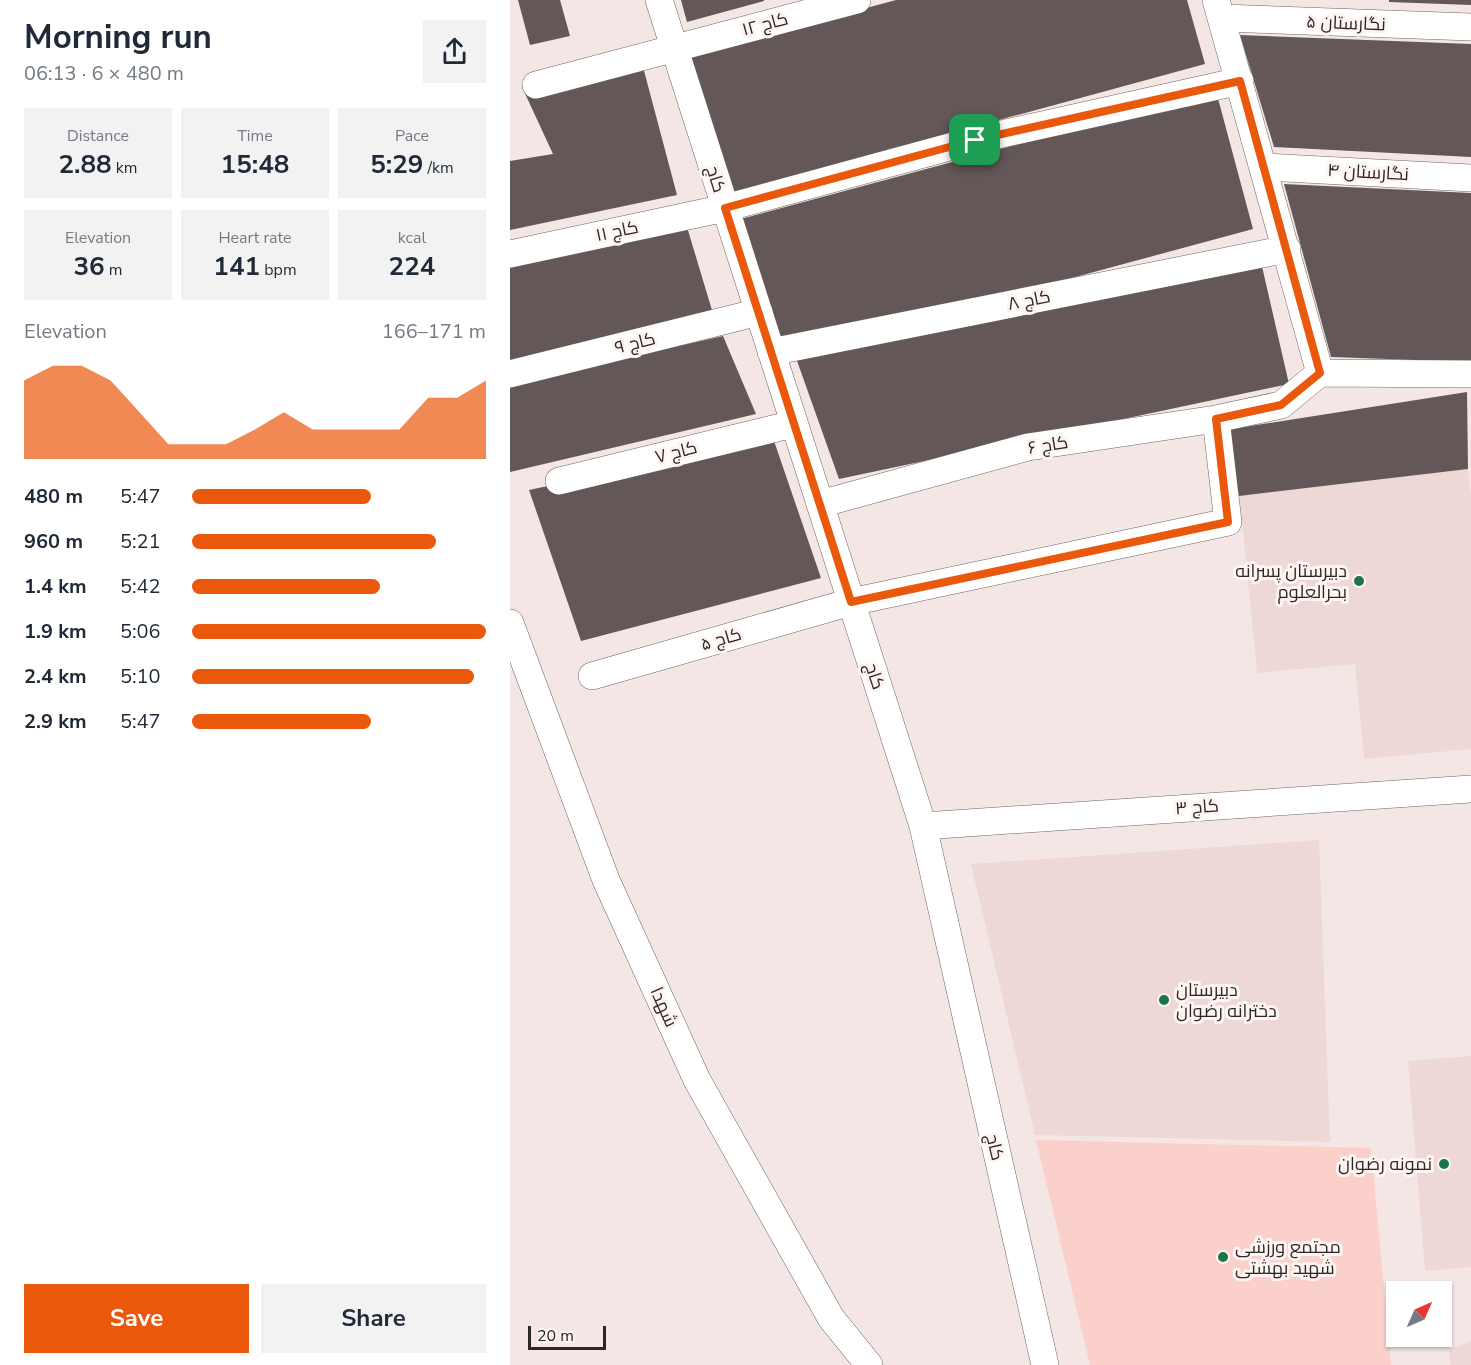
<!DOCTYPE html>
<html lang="en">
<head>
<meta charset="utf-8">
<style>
  :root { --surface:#fff; --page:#f2f2f3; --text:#1f2937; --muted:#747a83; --accent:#ea580c }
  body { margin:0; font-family:"Nunito Sans",Cairo,sans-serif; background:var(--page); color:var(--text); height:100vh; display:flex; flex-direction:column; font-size:22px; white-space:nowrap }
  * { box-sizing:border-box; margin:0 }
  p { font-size:20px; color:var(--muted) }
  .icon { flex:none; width:33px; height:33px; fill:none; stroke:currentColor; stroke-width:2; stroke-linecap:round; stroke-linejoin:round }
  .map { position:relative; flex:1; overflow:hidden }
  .details { display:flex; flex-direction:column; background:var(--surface); width:510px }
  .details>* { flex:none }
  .needle { width:39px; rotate:45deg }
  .tools { position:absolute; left:876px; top:1281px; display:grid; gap:12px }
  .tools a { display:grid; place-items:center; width:66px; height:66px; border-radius:0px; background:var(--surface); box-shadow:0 2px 4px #0004; font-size:30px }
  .scale { position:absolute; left:18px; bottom:15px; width:78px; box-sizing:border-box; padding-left:6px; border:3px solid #2b2726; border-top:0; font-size:16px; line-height:21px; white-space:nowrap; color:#2b2726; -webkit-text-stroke:4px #fef4f2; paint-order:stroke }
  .pin { position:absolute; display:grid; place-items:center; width:51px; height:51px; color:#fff; margin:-26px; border-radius:12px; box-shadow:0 3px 9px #0006 }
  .round { display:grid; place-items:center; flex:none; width:63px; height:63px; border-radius:0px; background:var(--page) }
  .head { display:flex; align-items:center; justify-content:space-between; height:102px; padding:0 24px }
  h1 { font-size:33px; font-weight:700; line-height:45px }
  .metrics { display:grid; grid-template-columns:repeat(3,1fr); gap:9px; height:102px; padding:6px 24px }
  .metrics div { display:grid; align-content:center; border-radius:0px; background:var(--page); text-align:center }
  .metrics b { font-size:26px; font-weight:700 }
  .metrics small { font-size:16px; font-weight:400 }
  .metrics p { font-size:16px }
  .chart { height:168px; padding:12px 24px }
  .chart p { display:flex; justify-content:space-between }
  .chart svg { width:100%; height:108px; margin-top:6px; fill:var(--accent); opacity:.7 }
  .action { display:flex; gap:12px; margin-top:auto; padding:12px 24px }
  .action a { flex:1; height:69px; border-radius:0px; background:var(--accent); color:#fff; font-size:24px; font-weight:700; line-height:69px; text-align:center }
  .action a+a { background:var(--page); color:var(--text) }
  ul { padding:0 24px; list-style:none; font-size:20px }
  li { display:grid; grid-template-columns:96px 72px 1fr; align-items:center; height:45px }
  li i { height:15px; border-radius:8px; background:var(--accent) }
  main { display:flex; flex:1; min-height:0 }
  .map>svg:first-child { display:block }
  .built { fill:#eed8d6 }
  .green { fill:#fbcfca }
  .building { fill:#635857 }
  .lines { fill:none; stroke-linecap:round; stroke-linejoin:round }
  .street-casing { stroke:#706564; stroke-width:28 }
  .street { stroke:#fff; stroke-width:27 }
  .route-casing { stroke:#fff; stroke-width:12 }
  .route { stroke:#ea580c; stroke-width:8 }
  .poi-dot { fill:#1c7447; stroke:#fef4f2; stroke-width:2 }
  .labels { text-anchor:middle; stroke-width:6; stroke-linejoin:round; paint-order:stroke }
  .street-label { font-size:18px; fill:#2b2726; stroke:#fef4f2 }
  .poi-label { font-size:18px; fill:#2b2726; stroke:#fef4f2; text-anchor:end }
</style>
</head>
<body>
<main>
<section class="details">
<div class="head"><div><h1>Morning run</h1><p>06:13 · 6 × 480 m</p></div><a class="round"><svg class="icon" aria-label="share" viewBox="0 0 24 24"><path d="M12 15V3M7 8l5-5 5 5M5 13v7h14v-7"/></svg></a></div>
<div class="metrics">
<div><p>Distance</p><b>2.88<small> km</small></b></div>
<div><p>Time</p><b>15:48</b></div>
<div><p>Pace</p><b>5:29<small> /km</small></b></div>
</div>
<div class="metrics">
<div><p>Elevation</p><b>36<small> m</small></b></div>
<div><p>Heart rate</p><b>141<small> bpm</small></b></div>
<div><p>kcal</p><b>224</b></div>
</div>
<div class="chart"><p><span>Elevation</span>166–171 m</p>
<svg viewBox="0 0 160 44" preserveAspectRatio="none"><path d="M0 44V12L10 6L20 6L30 12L40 25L50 38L60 38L70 38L80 32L90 25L100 32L110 32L120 32L130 32L140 19L150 19L160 12V44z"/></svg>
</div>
<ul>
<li><b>480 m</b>5:47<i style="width:61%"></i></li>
<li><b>960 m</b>5:21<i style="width:83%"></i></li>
<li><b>1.4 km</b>5:42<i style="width:64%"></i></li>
<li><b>1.9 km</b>5:06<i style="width:100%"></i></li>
<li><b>2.4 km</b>5:10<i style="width:96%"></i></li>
<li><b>2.9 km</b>5:47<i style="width:61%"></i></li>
</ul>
<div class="action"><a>Save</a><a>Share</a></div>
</section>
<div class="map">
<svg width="961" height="1365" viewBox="0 0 961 1365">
  <rect width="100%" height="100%" fill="#f3e6e4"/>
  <!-- built -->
  <path class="built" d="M 958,469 L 961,497 L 961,749 L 854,759 L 845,664 L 747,673 L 729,491 Z
    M 809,840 L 820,1142 L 525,1135 L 461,864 Z
    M 961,1056 L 961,1267 L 915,1271 L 898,1061 Z
    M 961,1341 L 961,1365 L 941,1365 L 939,1350 Z"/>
  <!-- green -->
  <path class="green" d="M 526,1140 L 861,1148 L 881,1365 L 580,1365 Z"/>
  <!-- building -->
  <path class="building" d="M 8,0 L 50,0 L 60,36 L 20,45 Z
    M 171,0 L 254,0 L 254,1 L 177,22 Z
    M 386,0 L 677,0 L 695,64 L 217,194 L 179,56 Z
    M 879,0 L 961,0 L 961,5 L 879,2 Z
    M 730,35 L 961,44 L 961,157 L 764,147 Z
    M 133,67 L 167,195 L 0,230 L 0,161 L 43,154 L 12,87 Z
    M 706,91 L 743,229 L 266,358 L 227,220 Z
    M 774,184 L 961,193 L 961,362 L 821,357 Z
    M 174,217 L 204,317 L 0,360 L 0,250 Z
    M 751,262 L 779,384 L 329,479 L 286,358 Z
    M 213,336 L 246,414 L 0,472 L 0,384 Z
    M 957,392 L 958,469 L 729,496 L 715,430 Z
    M 263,438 L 311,578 L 71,641 L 19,490 Z"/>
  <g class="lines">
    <defs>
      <path id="street" d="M 149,0 L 413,826 L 535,1365
        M 712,18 L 961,27
        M 26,85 L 347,0
        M 755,167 L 961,178
        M 0,254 L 215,208 L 465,140 L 730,81
        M 261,352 L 777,249
        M 810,373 L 961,374
        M 0,374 L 249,312
        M 49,481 L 283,424
        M 310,504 L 518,447 L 706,419 L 771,405 L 810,373 L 706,0
        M 0,623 L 96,880 L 187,1080 L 321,1318 L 359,1365
        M 82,676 L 341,602 L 718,522 L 706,419
        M 413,826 L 961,789"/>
    </defs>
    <!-- street casing -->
    <use href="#street" class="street-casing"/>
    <!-- street -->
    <use href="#street" class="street"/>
  </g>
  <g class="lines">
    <defs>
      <path id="route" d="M 730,81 L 810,373 L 771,405 L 706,419 L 718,522 L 341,602 L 215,208 L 465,140 Z"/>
    </defs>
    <!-- route casing -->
    <use href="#route" class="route-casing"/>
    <!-- route -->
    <use href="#route" class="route"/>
  </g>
  <!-- markers -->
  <g class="poi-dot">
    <circle cx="849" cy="581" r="6"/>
    <circle cx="654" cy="1000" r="6"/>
    <circle cx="934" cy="1164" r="6"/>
    <circle cx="713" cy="1257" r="6"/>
  </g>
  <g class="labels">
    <!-- street labels -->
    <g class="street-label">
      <text transform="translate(836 23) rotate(2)" y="6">نگارستان ۵</text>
      <text transform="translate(255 24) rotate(-15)" y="6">کاج ۱۲</text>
      <text transform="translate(858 172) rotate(3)" y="6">نگارستان ۴</text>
      <text transform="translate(206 179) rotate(73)" y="6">کاج</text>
      <text transform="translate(107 231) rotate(-12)" y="6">کاج ۱۱</text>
      <text transform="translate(519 300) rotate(-11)" y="6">کاج ۸</text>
      <text transform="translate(125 343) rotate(-14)" y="6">کاج ۹</text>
      <text transform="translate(538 445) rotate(-9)" y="6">کاج ۶</text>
      <text transform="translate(166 452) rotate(-14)" y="6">کاج ۷</text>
      <text transform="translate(211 639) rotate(-16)" y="6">کاج ۵</text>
      <text transform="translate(365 676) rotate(72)" y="6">کاج</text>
      <text transform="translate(687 807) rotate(-4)" y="6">کاج ۳</text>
      <text transform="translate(154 1007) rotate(66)" y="6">شهدا</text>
      <text transform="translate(485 1147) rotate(77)" y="6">کاج</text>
    </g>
    <!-- poi labels -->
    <g class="poi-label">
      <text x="837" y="577">دبیرستان پسرانه<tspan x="837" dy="21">بحرالعلوم</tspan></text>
      <text x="666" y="996" text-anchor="start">دبیرستان<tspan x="666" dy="21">دخترانه رضوان</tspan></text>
      <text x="922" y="1170">نمونه رضوان</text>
      <text x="725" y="1253" text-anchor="start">مجتمع ورزشی<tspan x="725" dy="21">شهید بهشتی</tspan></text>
    </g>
  </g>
</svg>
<div class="tools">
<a><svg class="needle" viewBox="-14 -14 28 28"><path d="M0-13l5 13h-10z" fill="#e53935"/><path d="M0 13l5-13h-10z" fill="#747a83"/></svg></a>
</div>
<div class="scale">20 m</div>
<div class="pin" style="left:465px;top:140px;background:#1e9e55"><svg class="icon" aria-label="arrive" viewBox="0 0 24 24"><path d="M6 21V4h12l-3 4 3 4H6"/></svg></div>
</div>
</main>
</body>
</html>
